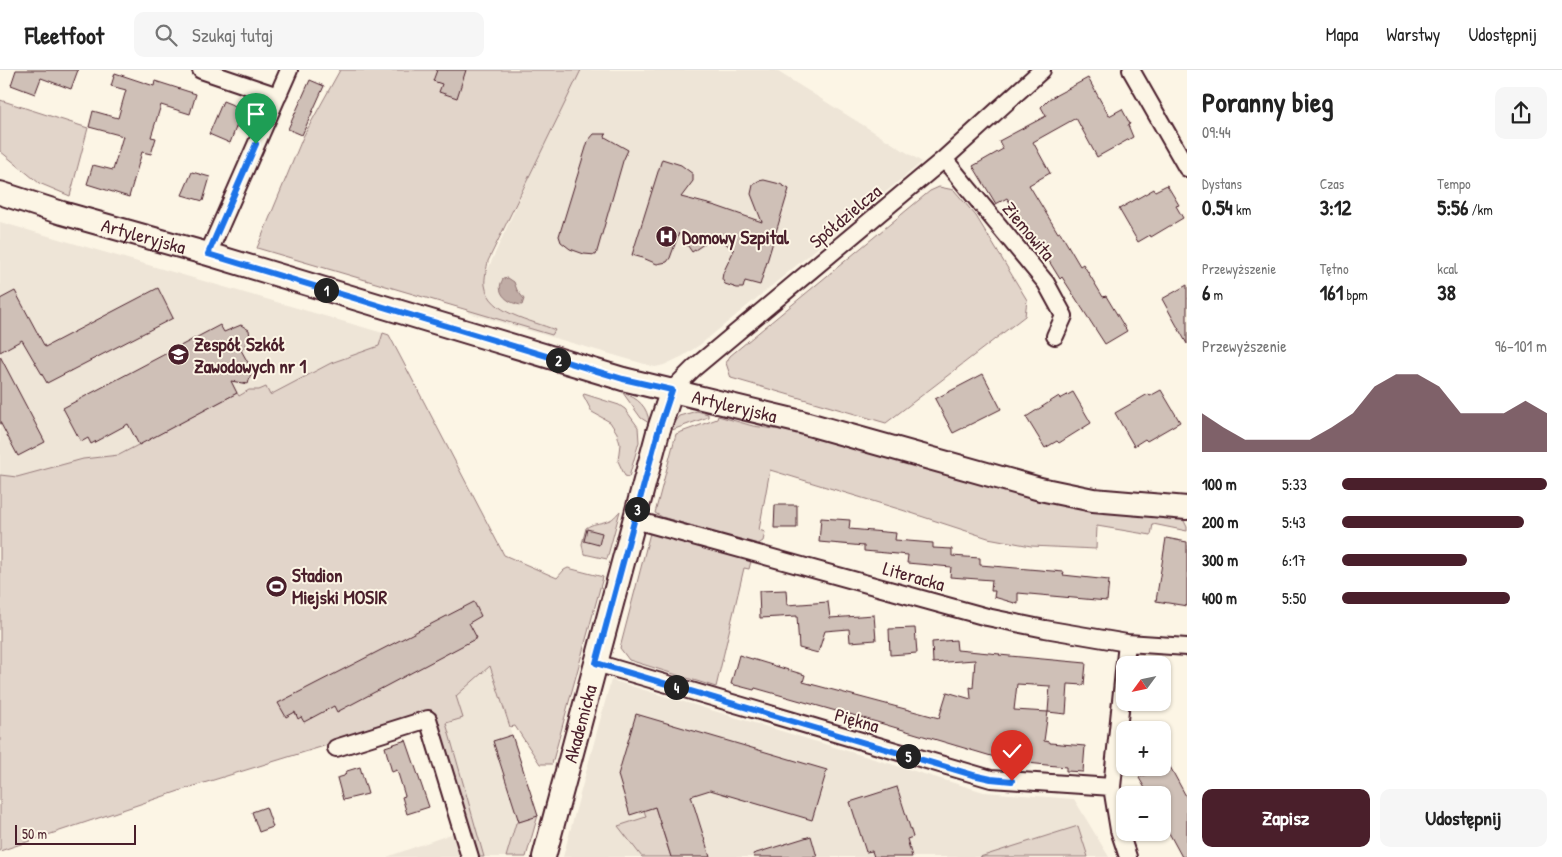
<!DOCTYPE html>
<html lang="pl">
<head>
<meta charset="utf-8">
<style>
  :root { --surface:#fff; --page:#f6f6f6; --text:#222; --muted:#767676; --line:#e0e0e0; --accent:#4a1f2b }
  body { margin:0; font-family:"Patrick Hand",sans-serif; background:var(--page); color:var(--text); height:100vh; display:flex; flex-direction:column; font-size:19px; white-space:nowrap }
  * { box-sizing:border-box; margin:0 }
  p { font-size:16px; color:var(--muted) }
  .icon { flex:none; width:28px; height:28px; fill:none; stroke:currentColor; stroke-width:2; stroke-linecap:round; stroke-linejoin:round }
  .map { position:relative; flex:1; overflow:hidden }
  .sheet { display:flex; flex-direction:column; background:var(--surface); width:375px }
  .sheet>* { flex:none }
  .needle { width:32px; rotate:237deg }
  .buttons { position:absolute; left:1116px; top:586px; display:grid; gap:10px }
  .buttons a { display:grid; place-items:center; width:55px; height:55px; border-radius:10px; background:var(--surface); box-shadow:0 1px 4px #0004; font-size:25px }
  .scale { position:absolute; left:15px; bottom:12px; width:121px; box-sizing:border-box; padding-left:5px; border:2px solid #4a1f2b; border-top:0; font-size:14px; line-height:18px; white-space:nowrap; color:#4a1f2b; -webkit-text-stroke:4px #fcf5e5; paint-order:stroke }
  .pin { position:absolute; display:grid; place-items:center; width:42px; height:42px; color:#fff; margin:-51px -21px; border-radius:50% 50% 50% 0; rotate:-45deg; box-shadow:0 0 5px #0007 }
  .pin .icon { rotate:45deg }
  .km { position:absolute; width:25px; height:25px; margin:-12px; border-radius:50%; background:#222; color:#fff; font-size:14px; line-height:25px; text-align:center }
  .round { display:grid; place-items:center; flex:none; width:52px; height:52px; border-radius:10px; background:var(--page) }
  .headline { display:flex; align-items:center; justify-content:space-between; height:85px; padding:0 15px }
  h1 { font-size:28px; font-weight:700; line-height:38px }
  .metrics { display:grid; grid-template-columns:repeat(3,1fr); gap:8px; height:85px; padding:5px 15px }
  .metrics div { display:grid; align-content:center }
  .metrics b { font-size:21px; font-weight:700 }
  .metrics small { font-size:14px; font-weight:400 }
  .metrics p { font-size:14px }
  .chart { height:140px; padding:10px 15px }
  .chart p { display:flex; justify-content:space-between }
  .chart svg { width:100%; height:90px; margin-top:5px; fill:var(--accent); opacity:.7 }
  .primary-button { display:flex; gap:10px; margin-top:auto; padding:10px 15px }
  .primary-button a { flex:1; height:58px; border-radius:10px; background:var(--accent); color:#fff; font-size:20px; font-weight:700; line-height:58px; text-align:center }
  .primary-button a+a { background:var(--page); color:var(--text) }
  ul { padding:0 15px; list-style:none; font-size:16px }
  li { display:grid; grid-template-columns:80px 60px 1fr; align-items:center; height:38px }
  li i { height:12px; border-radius:6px; background:var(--accent) }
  header { display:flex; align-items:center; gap:30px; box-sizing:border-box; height:70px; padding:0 25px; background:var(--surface); border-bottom:1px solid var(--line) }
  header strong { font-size:24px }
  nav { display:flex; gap:28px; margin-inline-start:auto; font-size:18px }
  .search { width:350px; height:45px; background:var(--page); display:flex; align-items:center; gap:12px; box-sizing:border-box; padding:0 18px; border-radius:10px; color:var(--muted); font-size:19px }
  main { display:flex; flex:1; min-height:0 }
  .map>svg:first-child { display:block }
  .built { fill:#eee5d7 }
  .green { fill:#e2d5ca; stroke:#967a7a }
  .water { fill:#c0aca5; stroke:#917474 }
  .building { fill:#cfc0b7; stroke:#4a1f2b; fill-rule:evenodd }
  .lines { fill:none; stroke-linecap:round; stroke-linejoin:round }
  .street-casing { stroke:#4a1f2b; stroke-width:20 }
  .secondary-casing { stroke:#4a1f2b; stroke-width:26 }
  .street { stroke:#fcf5e5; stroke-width:16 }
  .secondary { stroke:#fcf5e5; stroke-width:22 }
  .route-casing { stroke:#fff; stroke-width:10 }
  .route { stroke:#1a73e8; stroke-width:6 }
  .labels { text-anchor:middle; stroke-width:4; stroke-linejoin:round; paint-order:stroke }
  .street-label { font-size:19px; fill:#4a1f2b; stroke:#fcf5e5 }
  .poi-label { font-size:19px; font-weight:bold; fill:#4a1f2b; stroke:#fcf5e5; text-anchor:start }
</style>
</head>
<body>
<header>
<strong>Fleetfoot</strong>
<div class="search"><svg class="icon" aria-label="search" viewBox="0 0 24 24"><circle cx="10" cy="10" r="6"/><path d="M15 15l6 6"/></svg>Szukaj tutaj</div>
<nav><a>Mapa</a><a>Warstwy</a><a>Udostępnij</a></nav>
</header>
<main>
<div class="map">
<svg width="1187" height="787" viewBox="0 0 1187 787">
  <rect width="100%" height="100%" fill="#fcf5e5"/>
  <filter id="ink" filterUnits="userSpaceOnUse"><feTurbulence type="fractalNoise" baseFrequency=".02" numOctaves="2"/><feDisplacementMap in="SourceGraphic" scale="10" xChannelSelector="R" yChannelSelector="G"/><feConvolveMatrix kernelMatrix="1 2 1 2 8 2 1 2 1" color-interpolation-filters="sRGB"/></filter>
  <g filter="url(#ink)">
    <!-- built -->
    <path class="built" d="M 578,0 L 775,0 L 922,92 L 701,274 L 683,286 L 664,295 L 655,297 L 468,243 Z
      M 0,152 L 383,263 L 379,276 L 331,293 L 270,325 L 259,320 L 249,320 L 238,326 L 236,323 L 119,385 L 83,389 L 17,407 L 0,405 Z
      M 489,595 L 538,745 L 516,753 L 506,787 L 484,787 L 446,653 L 462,648 L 456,626 Z
      M 611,610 L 984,722 L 1074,729 L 1109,787 L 563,787 Z
      M 454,763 L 461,787 L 387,787 Z"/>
    <!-- green -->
    <path class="green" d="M 340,0 L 581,0 L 488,191 C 487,198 484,208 485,215 C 489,244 532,250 555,260 L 552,265 L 257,178 L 303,67 Z
      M 0,30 L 88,58 L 70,126 L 39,113 L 0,81 Z
      M 939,117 L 954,120 L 976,146 L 1027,230 L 1025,246 L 886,353 L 731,308 L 726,293 L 730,286 L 930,121 Z
      M 383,263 L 389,265 L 504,485 L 557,508 L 564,500 L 568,498 L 603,507 L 552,694 L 540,694 L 515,656 L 510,657 L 490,596 L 456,626 L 463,648 L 446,653 L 484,787 L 479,787 L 477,778 L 469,773 L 432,640 L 417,645 L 412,649 L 194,716 L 0,781 L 0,405 L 17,407 L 83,389 L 119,385 L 237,323 L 239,326 L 249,320 L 259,320 L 266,317 L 270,325 L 331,293 L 379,276 Z
      M 623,323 C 638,328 648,337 649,353 L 641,348 Z
      M 584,324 L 619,335 L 625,339 L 638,357 L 639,372 L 629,407 L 625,406 L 618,391 L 620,374 L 617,363 L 610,352 L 592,342 L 583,325 Z
      M 697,341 L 708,344 L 708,347 L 672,360 L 669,359 L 679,346 Z
      M 718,346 L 753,356 L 808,364 L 1182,447 L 1187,457 L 1187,461 L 1153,454 L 1151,465 L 1097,456 L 1096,479 L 1031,476 L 988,468 L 902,440 L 770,400 L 759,460 L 765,462 L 763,471 L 757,475 L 662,447 L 655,443 L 676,364 L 717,349 Z
      M 620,441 L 607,489 L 584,484 L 582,474 L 586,458 C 593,453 599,454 607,451 C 613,450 616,445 620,441 Z
      M 650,463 L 659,463 L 749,488 L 751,491 L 749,499 L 744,498 L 716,617 L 629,590 L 620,578 Z
      M 655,737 L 671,787 L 642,787 L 618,756 L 646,747 L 644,740 Z
      M 538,745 L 526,787 L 506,787 L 516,753 Z
      M 1078,756 L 1088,787 L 980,787 Z"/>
    <!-- water -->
    <path class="water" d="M 508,208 L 514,212 L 517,220 L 524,229 L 522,235 C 509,234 494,223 503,209 Z"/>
    <!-- building -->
    <path class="building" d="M 16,0 L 78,0 L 71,19 L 41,8 L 35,24 L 11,15 Z
      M 437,0 L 466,0 L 457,28 L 439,22 L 442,14 L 433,11 Z
      M 115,3 L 154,16 L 155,11 L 196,24 L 190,44 L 161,35 L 151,67 L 156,68 L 151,84 L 142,82 L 129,127 L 87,114 L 93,95 L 113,100 L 123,66 L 89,57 L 93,41 L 118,48 L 126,20 L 111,16 Z
      M 1088,8 L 1109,46 L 1122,39 L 1130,54 L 1128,55 L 1133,67 L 1097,87 L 1076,48 L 1033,72 L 1050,103 L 1029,115 L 1058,163 L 1060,162 L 1080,196 L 1083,194 L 1103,227 L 1106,226 L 1127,261 L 1105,274 L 1062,207 L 1060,209 L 1039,175 L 1037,176 L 1007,128 L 996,134 L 973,96 L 1003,79 L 999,71 L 1046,46 L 1041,37 L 1049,29 Z
      M 310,10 L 324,16 L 302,65 L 288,59 Z
      M 223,31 L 243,39 L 230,73 L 209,64 Z
      M 594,64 L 606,64 L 605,67 L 628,80 L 623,91 L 596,185 L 584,184 L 570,179 L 561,172 L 559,166 L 588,71 Z
      M 662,89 L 681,95 L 693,104 L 693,111 L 681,127 L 716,136 L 762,152 L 751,124 L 753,115 L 758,111 L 764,110 L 780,114 L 789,119 L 760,215 L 745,211 L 743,218 L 737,218 L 725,214 L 722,209 L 723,203 L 734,180 L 725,173 L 719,171 L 707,172 L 692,182 L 679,163 L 670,188 L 667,192 L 657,194 L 643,188 L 632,185 Z
      M 192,102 L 210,107 L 203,131 L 182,125 Z
      M 1167,115 L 1179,135 L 1176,136 L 1183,148 L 1151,167 L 1150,165 L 1138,172 L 1119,139 L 1154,119 L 1155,121 Z
      M 1187,215 L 1187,274 L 1162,229 Z
      M 158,218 L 173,248 L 47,313 L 22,270 L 0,282 L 0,229 L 15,221 L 45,277 Z
      M 220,255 L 224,262 L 241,255 L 249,260 L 250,267 L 245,274 L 246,277 L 241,280 L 252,300 L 248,314 L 231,311 L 237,323 L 139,375 L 128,354 L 91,374 L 88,368 L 81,372 L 63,338 Z
      M 0,286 L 45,372 L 18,386 L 0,352 Z
      M 983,304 L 1001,339 L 953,363 L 935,329 Z
      M 1161,320 L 1180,352 L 1147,371 L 1145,369 L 1134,376 L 1115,343 L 1148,324 L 1150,326 Z
      M 1073,322 L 1091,353 L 1059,373 L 1057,371 L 1045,378 L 1026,347 L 1059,326 L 1060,329 Z
      M 775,435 L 797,435 L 797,458 L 774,458 Z
      M 821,448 L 850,450 L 849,459 L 896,463 L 895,470 L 933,473 L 933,478 L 952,479 L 952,486 L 980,488 L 980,495 L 1064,502 L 1063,505 L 1109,510 L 1107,531 L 1018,523 L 1018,534 L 994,527 L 995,521 L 991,521 L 992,510 L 950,507 L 951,497 L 907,493 L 908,485 L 864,481 L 864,476 L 819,472 Z
      M 587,459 L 602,463 L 599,475 L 584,471 Z
      M 1166,468 L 1187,472 L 1187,536 L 1156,531 Z
      M 786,520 L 787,535 L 828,532 L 830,548 L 874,545 L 876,570 L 850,572 L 849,559 L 825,561 L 818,583 L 799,578 L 797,546 L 760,548 L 759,521 Z
      M 474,532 L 481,546 L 469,553 L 477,568 L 337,642 L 334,636 L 304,652 L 301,647 L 298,649 L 295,642 L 286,647 L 278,633 Z
      M 915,558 L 917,583 L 890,585 L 889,559 Z
      M 956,570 L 957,580 L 1000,584 L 999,585 L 1086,593 L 1084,615 L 1068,614 L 1066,644 L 1048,642 L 1044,671 L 1050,672 L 1050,673 L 1085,676 L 1083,702 L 1066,701 L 1066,697 L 1008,691 L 836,640 L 836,641 L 755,618 L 754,620 L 731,614 L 739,585 L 805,605 L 803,612 L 939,648 L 947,622 L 971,629 L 970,617 L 973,618 L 975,590 L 933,593 L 932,572 ZM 1017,614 L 1050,616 L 1048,642 L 1014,640 Z
      M 636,644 L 827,700 L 812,750 L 710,720 L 691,726 L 710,787 L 671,787 L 655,737 L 630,745 L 618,705 Z
      M 512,665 L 538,746 L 519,752 L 493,671 Z
      M 406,670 L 429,737 L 407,744 L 402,727 L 405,726 L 397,700 L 392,702 L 385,677 Z
      M 1168,693 L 1187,728 L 1187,787 L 1182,787 L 1162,750 L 1162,725 L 1149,725 L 1139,708 L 1159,698 L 1162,698 L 1162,695 Z
      M 360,697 L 368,724 L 343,730 L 337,708 L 344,706 L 347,701 Z
      M 897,717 L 913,767 L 907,769 L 912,787 L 874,787 L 872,781 L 866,782 L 850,732 Z
      M 266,737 L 273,757 L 259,762 L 252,742 Z
      M 811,766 L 817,787 L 754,787 L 753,784 Z"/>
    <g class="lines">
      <defs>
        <path id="street" d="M 201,0 L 278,26
          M 1131,0 L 1187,98
          M 944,89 L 1046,213 L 1064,246 L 1055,266
          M 208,184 L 289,0
          M 672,320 L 694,298 L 944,89 L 1042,0
          M 635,450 L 987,547 L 1045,559 L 1127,573 L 1187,577
          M 1127,573 L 1112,717 L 1119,760 L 1128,787
          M 596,593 L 991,709 L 1112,717
          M 336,678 L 428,649 L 470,787"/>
        <g id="secondary">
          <path id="s1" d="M 0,123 L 62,143 L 208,184 L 623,309 L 801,352 L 1040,419 L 1093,430 L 1187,438"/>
          <path id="s2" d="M 544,787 L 658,362 L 672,320"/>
        </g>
      </defs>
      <!-- street casing -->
      <use href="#street" class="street-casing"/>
      <!-- secondary casing -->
      <use href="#secondary" class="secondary-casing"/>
      <!-- street -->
      <use href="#street" class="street"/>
      <!-- secondary -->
      <use href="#secondary" class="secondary"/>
    </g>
  </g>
  <g class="lines" filter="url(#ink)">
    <defs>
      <path id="route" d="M 256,74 L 208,184 L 623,309 L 672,320 L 658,362 L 596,593 L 973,705 L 991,709 L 1012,711"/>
    </defs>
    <!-- route casing -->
    <use href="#route" class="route-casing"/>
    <!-- route -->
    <use href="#route" class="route"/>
  </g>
  <!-- icons -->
  <defs>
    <symbol id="hospital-disc" viewBox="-11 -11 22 22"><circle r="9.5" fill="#4a1f2b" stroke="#fcf5e5"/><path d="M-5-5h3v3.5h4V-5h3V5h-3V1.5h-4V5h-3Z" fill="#fff"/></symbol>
    <symbol id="school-disc" viewBox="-11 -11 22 22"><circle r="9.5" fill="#4a1f2b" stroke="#fcf5e5"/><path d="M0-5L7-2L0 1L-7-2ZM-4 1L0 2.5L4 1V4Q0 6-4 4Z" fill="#fff"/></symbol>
    <symbol id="stadium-disc" viewBox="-11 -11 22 22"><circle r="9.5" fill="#4a1f2b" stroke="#fcf5e5"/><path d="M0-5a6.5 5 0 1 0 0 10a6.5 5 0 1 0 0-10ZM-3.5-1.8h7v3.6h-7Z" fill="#fff"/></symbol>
  </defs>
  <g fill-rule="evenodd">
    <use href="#hospital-disc" x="654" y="154" width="25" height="25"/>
    <use href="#school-disc" x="166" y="272" width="25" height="25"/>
    <use href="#stadium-disc" x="264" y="504" width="25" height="25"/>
  </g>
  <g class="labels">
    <!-- street labels -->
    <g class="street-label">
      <text transform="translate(845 146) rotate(-40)" y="7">Spółdzielcza</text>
      <text transform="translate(1029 161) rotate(50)" y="7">Ziemowita</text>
      <text dy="7" stroke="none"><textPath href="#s1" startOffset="150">Artyleryjska</textPath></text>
      <text dy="7" stroke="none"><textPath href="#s1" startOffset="765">Artyleryjska</textPath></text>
      <text transform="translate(914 506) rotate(16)" y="7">Literacka</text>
      <text transform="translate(857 650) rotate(16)" y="7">Piękna</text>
      <text dy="7" stroke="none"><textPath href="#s2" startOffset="138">Akademicka</textPath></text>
    </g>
    <!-- poi labels -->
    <g class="poi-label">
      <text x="682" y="174">Domowy Szpital</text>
      <text x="194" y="281">Zespół Szkół<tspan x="194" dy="22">Zawodowych nr 1</tspan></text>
      <text x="292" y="512">Stadion<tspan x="292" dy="22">Miejski MOSIR</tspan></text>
    </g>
  </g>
</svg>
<div class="buttons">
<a><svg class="needle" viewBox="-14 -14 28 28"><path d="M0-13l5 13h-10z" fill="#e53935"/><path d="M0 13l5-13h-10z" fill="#767676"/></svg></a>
<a>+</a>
<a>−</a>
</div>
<div class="scale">50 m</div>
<div class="pin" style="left:256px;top:74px;background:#1e9e55"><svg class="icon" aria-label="arrive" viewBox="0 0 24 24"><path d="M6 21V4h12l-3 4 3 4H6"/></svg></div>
<div class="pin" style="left:1012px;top:711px;background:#d93025"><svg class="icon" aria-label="check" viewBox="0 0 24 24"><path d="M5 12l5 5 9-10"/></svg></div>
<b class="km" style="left:326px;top:220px">1</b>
<b class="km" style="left:558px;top:290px">2</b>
<b class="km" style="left:637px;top:439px">3</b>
<b class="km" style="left:676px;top:617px">4</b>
<b class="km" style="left:908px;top:686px">5</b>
</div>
<section class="sheet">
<div class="headline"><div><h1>Poranny bieg</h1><p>09:44</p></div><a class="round"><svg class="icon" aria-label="share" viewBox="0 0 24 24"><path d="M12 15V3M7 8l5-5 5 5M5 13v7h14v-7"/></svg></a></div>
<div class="metrics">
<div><p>Dystans</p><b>0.54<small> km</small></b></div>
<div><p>Czas</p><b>3:12</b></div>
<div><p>Tempo</p><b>5:56<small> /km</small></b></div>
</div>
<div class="metrics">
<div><p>Przewyższenie</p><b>6<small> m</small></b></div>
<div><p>Tętno</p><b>161<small> bpm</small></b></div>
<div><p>kcal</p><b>38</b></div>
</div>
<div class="chart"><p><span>Przewyższenie</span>96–101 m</p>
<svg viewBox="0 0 160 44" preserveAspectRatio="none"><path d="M0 44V25L10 32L20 38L30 38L40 38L50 38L60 32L70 25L80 12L90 6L100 6L110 12L120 25L130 25L140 25L150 19L160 25V44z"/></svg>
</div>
<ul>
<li><b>100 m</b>5:33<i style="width:100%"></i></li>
<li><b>200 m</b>5:43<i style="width:89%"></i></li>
<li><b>300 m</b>6:17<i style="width:61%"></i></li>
<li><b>400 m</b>5:50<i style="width:82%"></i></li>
</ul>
<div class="primary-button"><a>Zapisz</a><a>Udostępnij</a></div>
</section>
</main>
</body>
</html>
